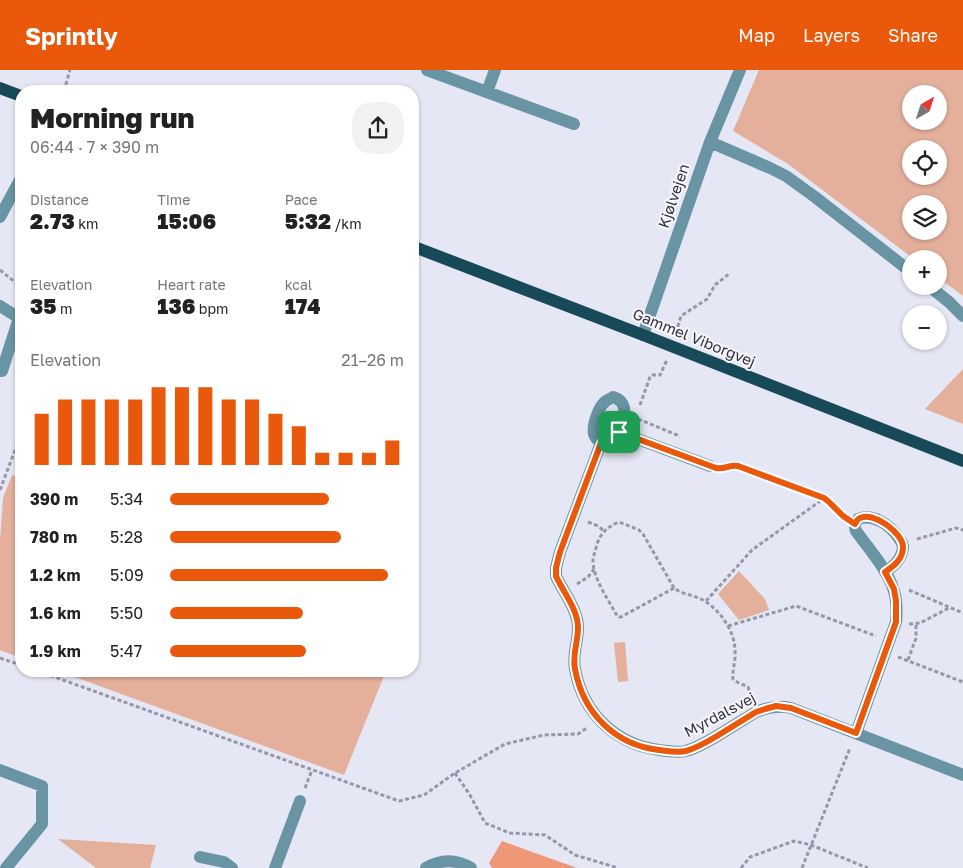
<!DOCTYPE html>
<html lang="en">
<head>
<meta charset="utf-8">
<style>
  :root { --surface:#fff; --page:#f2f2f2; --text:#222; --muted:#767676; --accent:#ea580c }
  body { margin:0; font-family:"Golos Text",sans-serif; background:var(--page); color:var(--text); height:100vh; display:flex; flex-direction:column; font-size:19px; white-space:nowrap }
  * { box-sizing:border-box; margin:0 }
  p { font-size:16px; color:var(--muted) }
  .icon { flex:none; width:28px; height:28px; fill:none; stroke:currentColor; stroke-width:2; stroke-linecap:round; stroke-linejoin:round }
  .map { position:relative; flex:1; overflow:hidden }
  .sheet { position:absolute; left:15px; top:15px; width:404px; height:592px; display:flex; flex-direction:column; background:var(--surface); border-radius:20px; box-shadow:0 1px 4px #0004 }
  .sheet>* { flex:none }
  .needle { width:32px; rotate:39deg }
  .fabs { position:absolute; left:902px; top:15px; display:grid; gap:10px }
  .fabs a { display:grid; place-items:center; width:45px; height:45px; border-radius:50%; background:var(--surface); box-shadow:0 1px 4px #0004; font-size:25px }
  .pin { position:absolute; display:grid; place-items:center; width:42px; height:42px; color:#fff; margin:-21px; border-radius:10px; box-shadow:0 2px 8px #0006 }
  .round { display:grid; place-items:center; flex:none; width:52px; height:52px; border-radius:20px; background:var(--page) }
  .summary { display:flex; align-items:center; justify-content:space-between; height:85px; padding:0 15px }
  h1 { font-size:28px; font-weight:800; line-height:38px }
  .figures { display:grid; grid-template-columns:repeat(3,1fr); gap:8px; height:85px; padding:5px 15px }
  .figures div { display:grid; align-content:center }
  .figures b { font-size:21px; font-weight:800 }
  .figures small { font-size:14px; font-weight:400 }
  .figures p { font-size:14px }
  .chart { height:140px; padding:10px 15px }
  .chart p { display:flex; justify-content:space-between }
  .chart svg { width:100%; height:90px; margin-top:5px; stroke:var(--accent); stroke-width:6 }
  ul { padding:0 15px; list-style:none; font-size:16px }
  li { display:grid; grid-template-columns:80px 60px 1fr; align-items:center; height:38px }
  li i { height:12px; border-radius:6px; background:var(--accent) }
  header { display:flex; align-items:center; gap:30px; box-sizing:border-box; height:70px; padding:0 25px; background:var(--accent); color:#fff }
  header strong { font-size:24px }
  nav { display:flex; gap:28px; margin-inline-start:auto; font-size:18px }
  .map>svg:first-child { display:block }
  .green { fill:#e4af9b; fill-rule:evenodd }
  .forest { fill:#ef9877 }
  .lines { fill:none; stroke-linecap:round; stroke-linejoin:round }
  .path { stroke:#9697a9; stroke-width:3; stroke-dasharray:4 2.5; stroke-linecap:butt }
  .minor { stroke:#6994a3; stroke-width:12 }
  .major { stroke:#174958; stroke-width:12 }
  .route-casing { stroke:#fff; stroke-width:10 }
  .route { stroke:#ea580c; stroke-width:6 }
  .labels { text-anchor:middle; stroke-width:4; stroke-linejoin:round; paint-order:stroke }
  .street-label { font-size:15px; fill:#303149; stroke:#f6f6f6 }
</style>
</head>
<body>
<header>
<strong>Sprintly</strong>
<nav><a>Map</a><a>Layers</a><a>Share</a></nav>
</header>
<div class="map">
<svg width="963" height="798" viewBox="0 0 963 798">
  <rect width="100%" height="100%" fill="#e6e7f4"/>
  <!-- green -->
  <path class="green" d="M 759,0 L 963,0 L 963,226 L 939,208 L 939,189 L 914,189 L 788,94 L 733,61 ZM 911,24 L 939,24 L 939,51 L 911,51 ZM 911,79 L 939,79 L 939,106 L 911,106 ZM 911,134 L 939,134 L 939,161 L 911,161 Z
    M 963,299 L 963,354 L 925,339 Z
    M 12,405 L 21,408 L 21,588 L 0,580 L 0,471 L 3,428 Z
    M 739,501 L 765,529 L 769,540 L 739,550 L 718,524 Z
    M 625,572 L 628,611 L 618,612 L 614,573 Z
    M 58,601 L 386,601 L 344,705 Z
    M 58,769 L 156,775 L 150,798 L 96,798 Z"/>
  <!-- forest -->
  <path class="forest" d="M 502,771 L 577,798 L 492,798 L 489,793 Z"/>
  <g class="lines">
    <!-- path -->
    <path class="path" d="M 64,21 L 70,0
      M 0,200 L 21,217
      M 664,253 L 677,258
      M 676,263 L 681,246 L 707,229 L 715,215 L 729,204
      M 640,335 L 650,307 L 652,305 L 660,305 L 667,290
      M 638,349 L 677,365 L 680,367
      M 724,398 L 734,395 L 738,396 L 824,429 L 829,431 L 842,446
      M 0,420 L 21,364
      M 588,452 L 598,456 L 604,461
      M 917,469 L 956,458 L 963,460
      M 577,514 L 588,507 L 594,499
      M 674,518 L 621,547 L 619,547 L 616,544 C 608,529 592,507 593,489 C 594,484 596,479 597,474 C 601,463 607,457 619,452 L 639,460 L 643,464 L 674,518 C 681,524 694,525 703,530 C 720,540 735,561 735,581 C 736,591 732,600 733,609 L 735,611 L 748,617 L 752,628
      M 909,520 L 963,543
      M 706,531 L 752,480 L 823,429
      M 909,554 L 920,553 L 947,539 L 950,537
      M 728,556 L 796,536 L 876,566
      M 898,587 L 963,612
      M 0,588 L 21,595
      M 908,590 L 916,568 L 916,554
      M 38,601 L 399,731 L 424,725 L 455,703 L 505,674 L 544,665 L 578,664 L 588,657
      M 455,703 L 470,725 L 485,753 L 510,763 L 545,765 L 575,785 L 618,798
      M 305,718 L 312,700
      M 741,798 L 750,787 L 794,771 L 811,775 L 868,798
      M 802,798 L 850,678"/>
    <!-- minor -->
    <path class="minor" d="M 427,0 L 574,54
      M 487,22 L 495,0
      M 710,72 L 770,98 L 786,106 L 815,127 L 911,202
      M 0,147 L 21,108
      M 929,216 L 949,232 L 963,246
      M 0,236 L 19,248 L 2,301 L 0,300
      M 643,265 L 710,72 L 740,0
      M 613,327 C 626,331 626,342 622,353 C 621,358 619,363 615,367 C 612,371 606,372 601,373 C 598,370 595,368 594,364 C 592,356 599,335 606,331 C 607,330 612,328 613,327 Z
      M 619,362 L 710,396
      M 601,373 L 560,482 L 556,498 L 556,506 C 563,522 578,539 578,558 C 578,572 572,585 575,599 C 583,643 615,674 659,680 C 668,681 677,683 686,681 C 697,678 707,672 717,666 C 730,658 743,650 756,642 C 768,637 778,635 791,638 L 963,705
      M 856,663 L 896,552 C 897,541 897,531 894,521 C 888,500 869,479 856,461 C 854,456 855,453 858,449 C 873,443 890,455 898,467 C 900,470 903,473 903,477 C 902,489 894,496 885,502
      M 0,700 L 42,716 L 42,754 L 6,798
      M 200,787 L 224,792 L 232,798
      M 275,798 L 300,731
      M 426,798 C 441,789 456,789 471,798"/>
    <!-- major -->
    <path class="major" d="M 0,18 L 21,26
      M 412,176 L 643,265 L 963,391"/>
  </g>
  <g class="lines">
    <defs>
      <path id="route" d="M 619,362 L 716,398 C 724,400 730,394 738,396 L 824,428 L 829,432 L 843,446 L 855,454 C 857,451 857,449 860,448 C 873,441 903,463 903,477 C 903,489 894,496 885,502 L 894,519 L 896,531 L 896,552 L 856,663 L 791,638 L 776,636 L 765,639 L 756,642 C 743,650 730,658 717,666 C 707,672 697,678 686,681 C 677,683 668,681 659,680 C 615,675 583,643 575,599 C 572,585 578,572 578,558 C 578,539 563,522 556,506 L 556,498 L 560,482 L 601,373 C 610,371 614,369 619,362 Z"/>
    </defs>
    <!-- route casing -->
    <use href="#route" class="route-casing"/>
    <!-- route -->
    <use href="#route" class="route"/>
  </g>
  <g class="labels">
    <!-- street labels -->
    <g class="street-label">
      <text transform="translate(674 126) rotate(-71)" y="5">Kjølvejen</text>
      <text transform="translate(694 268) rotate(22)" y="5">Gammel Viborgvej</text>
      <text transform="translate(720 645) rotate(-28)" y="5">Myrdalsvej</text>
    </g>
  </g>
</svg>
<div class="fabs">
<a><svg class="needle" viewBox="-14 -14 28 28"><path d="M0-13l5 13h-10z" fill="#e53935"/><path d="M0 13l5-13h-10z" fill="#767676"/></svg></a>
<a><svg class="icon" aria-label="locate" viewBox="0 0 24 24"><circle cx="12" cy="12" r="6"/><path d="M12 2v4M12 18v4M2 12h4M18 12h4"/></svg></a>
<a><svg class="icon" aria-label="layers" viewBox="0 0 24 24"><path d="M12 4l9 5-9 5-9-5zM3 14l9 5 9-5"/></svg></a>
<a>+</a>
<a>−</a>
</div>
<div class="pin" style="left:619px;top:362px;background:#1e9e55"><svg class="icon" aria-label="arrive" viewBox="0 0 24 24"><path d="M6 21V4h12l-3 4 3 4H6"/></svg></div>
<section class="sheet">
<div class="summary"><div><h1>Morning run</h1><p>06:44 · 7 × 390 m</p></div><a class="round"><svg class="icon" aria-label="share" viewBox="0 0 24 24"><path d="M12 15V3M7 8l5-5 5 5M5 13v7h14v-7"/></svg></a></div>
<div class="figures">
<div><p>Distance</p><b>2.73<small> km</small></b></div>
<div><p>Time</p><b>15:06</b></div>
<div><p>Pace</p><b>5:32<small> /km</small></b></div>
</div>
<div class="figures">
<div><p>Elevation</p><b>35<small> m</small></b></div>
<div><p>Heart rate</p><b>136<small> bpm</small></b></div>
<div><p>kcal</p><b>174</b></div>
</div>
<div class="chart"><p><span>Elevation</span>21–26 m</p>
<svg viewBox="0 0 160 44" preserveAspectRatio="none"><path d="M5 44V19M15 44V12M25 44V12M35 44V12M45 44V12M55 44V6M65 44V6M75 44V6M85 44V12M95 44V12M105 44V19M115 44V25M125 44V38M135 44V38M145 44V38M155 44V32"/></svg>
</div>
<ul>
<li><b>390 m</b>5:34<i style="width:68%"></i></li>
<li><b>780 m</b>5:28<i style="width:73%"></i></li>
<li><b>1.2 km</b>5:09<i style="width:93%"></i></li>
<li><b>1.6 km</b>5:50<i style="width:57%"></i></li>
<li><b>1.9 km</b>5:47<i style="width:58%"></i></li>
</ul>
</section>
</div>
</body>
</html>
